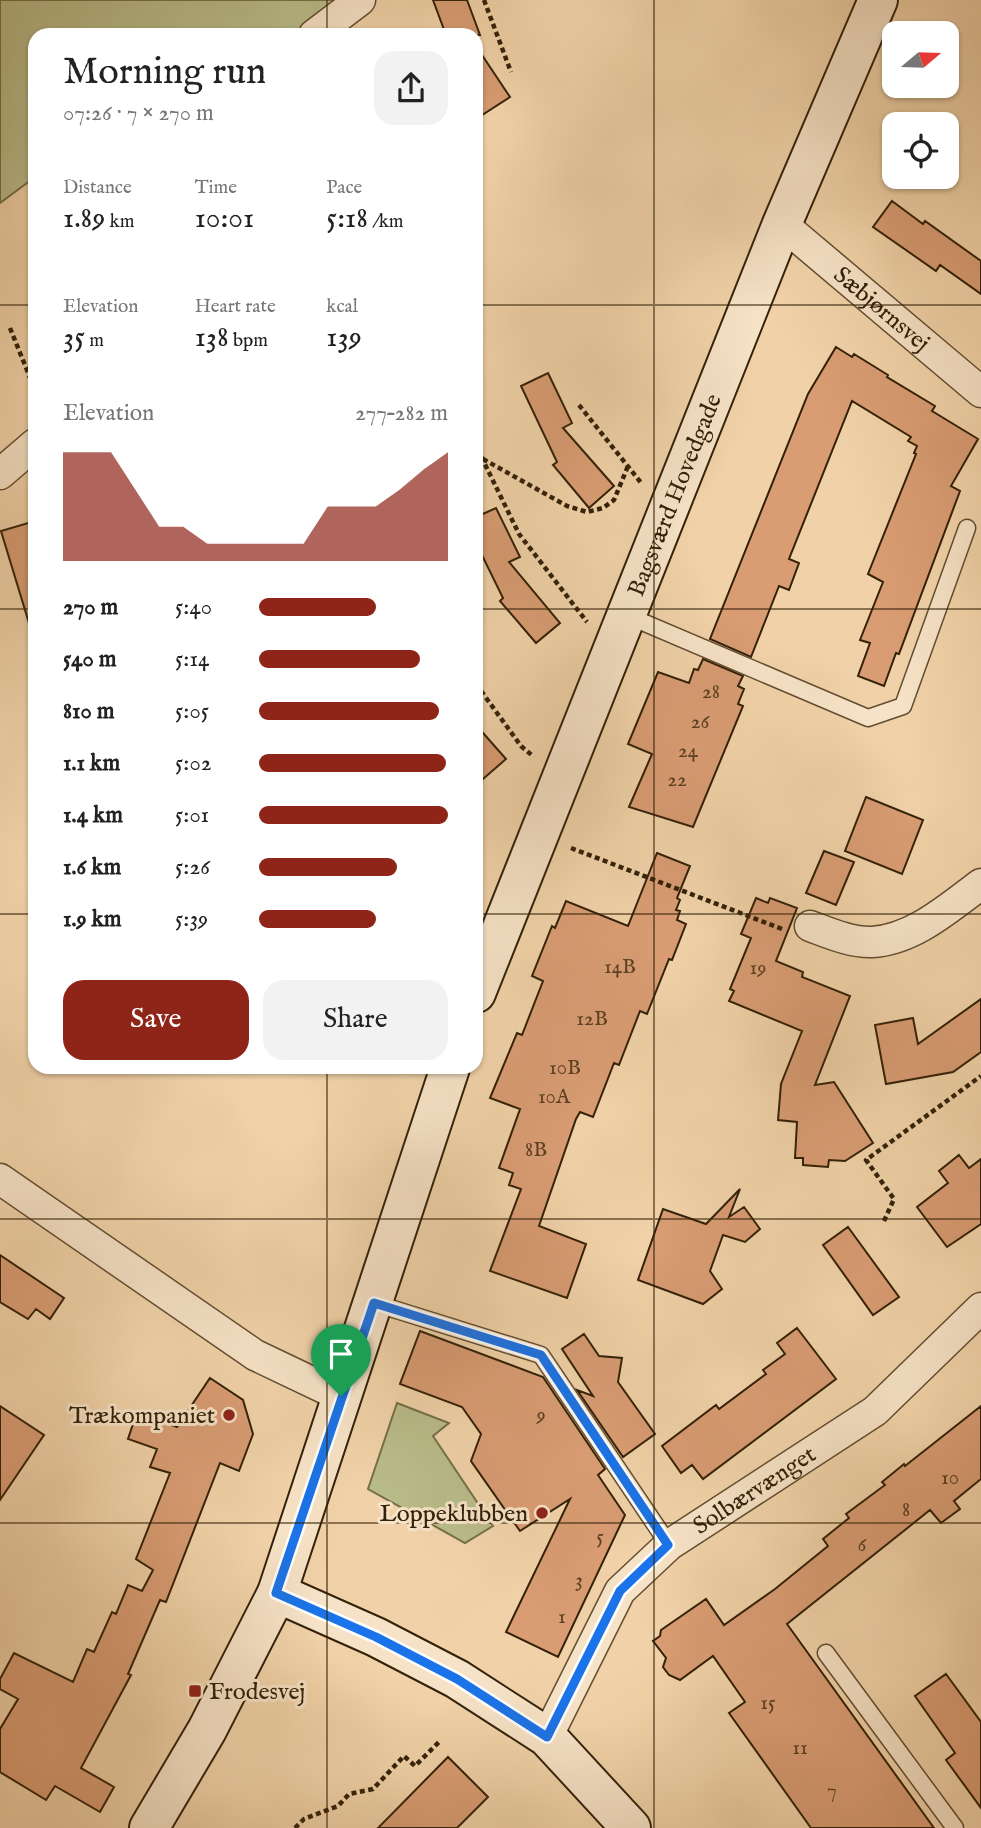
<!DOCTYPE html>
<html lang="en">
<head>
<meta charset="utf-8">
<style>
  :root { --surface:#fff; --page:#f2f2f2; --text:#222; --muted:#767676; --accent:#8f2418 }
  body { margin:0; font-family:"IM FELL English",serif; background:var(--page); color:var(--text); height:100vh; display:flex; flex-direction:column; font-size:26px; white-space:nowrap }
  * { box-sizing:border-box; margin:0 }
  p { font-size:23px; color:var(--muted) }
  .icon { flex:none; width:38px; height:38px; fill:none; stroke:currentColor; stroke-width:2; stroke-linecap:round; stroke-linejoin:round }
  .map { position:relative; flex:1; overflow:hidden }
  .sheet { position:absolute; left:28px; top:28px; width:455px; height:1046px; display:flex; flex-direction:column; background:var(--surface); border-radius:21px; box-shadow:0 2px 5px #0004 }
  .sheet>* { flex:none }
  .needle { width:46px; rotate:71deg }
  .fabs { position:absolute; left:882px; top:21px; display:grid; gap:14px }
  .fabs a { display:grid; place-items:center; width:77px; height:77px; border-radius:14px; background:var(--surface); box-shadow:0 2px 5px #0004; font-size:35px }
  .pin { position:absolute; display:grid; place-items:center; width:60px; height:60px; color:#fff; margin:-72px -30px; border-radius:50% 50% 50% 0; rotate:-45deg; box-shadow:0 0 7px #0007 }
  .pin .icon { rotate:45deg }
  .round { display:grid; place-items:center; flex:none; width:74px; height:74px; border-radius:21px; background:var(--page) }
  .summary { display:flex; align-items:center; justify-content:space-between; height:119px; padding:0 35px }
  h1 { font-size:38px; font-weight:600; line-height:52px }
  .figures { display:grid; grid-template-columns:repeat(3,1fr); gap:10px; height:119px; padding:7px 35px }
  .figures div { display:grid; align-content:center }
  .figures b { font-size:30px; font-weight:600 }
  .figures small { font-size:19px; font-weight:400 }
  .figures p { font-size:19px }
  .chart { height:196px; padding:14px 35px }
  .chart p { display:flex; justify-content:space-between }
  .chart svg { width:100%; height:126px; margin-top:7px; fill:var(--accent); opacity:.7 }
  .cta { display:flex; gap:14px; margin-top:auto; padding:14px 35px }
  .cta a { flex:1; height:80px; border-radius:21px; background:var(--accent); color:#fff; font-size:28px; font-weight:600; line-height:80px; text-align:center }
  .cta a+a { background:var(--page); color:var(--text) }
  ul { padding:0 35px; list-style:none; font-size:23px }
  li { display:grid; grid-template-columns:112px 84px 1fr; align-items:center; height:52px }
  li i { height:18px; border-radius:9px; background:var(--accent) }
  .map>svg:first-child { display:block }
  .green { fill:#b8bc89; stroke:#766e48; stroke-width:2 }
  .building { fill:#d99c73; stroke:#332108; stroke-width:2 }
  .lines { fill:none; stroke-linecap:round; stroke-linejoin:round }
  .lane-casing { stroke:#624d30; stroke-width:19 }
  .street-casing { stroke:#624d30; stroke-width:33 }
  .secondary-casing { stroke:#332108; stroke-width:42 }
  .path { stroke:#332108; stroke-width:4.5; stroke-dasharray:5 3.5; stroke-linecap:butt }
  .lane { stroke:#f6e2c6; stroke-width:16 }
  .street { stroke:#f6e2c6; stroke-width:30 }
  .secondary { stroke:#f6e2c6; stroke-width:38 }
  .route-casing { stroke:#fff; stroke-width:14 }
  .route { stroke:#1a73e8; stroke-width:9 }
  .grid { fill:none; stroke:#332108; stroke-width:2; stroke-opacity:0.55 }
  .poi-dot { fill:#8f2418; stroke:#f6e2c6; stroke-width:2.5 }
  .labels { text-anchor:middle; stroke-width:6; stroke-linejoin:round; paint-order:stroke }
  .number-label { font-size:21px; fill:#5c4023 }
  .street-label { font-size:24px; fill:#332108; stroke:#f6e2c6 }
  .poi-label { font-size:24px; fill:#332108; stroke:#f6e2c6; text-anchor:end }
</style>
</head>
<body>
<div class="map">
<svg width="981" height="1828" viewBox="0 0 981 1828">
  <rect width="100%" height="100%" fill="#f1d2a8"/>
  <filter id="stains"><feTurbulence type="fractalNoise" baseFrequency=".00286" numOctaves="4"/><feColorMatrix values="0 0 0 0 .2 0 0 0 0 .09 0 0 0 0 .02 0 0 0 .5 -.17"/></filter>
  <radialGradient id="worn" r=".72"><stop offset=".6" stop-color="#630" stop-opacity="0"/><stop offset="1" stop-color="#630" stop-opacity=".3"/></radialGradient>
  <!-- green -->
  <path class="green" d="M 0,0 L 351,0 L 307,35 L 35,35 L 35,177 L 0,203 Z
    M 397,1403 L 449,1423 L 433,1436 L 493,1526 L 465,1543 L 368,1489 Z"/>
  <!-- building -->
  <path class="building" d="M 433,0 L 467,0 L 480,35 L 446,35 Z
    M 476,46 L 510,97 L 476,119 Z
    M 892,201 L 923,224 L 925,221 L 981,261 L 981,294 L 940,265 L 936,271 L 873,227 Z
    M 836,347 L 852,357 L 854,354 L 888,375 L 887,377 L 935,406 L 932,411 L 978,439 L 951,486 L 960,491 L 899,654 L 896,653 L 884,686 L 858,676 L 870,643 L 860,640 L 883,582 L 868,574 L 916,454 L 914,453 L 917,446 L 908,441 L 911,437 L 852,401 L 789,559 L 799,563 L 789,590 L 779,586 L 751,657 L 710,639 L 808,394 Z
    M 548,373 L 572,423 L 563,428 L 614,486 L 589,508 L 553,465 L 557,462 L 521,386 Z
    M 496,508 L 520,557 L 509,562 L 560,623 L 536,643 L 500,601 L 503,598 L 476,543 L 476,517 Z
    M 35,521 L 35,622 L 29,623 L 1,531 Z
    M 703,659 L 743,676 L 738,686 L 744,689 L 738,704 L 743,706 L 693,827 L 629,807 L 652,754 L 628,744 L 658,672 L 689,683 L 694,669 L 698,670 Z
    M 476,725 L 506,759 L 476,785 Z
    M 866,797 L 923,820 L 902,874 L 845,851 Z
    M 824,851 L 854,862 L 836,905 L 806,893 Z
    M 657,853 L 690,866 L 677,898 L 680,900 L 676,910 L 680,911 L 677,920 L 686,924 L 672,960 L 669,959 L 647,1014 L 640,1011 L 619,1065 L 614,1063 L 593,1117 L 580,1112 L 576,1119 L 539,1226 L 586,1244 L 567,1298 L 490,1271 L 521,1189 L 509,1185 L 513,1173 L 499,1168 L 520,1109 L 490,1098 L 517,1033 L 522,1035 L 543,981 L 532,976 L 552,926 L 555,928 L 566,901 L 628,926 Z
    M 756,898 L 768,903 L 770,898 L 797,908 L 776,961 L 803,972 L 802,977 L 850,996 L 815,1085 L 834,1082 L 873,1143 L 845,1161 L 829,1160 L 828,1167 L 803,1165 L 803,1158 L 795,1158 L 797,1122 L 778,1120 L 781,1084 L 802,1031 L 729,1001 L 734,991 L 730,989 L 751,938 L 741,934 Z
    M 981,999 L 981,1052 L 953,1072 L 886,1084 L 875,1025 L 913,1018 L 918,1044 Z
    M 959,1155 L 969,1168 L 981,1159 L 981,1224 L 947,1247 L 917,1207 L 948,1183 L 939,1171 Z
    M 740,1189 L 729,1217 L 744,1207 L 760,1229 L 745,1242 L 723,1235 L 710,1271 L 722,1289 L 703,1304 L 638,1280 L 663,1209 L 706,1224 Z
    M 848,1227 L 899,1297 L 873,1315 L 823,1245 Z
    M 0,1255 L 64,1298 L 50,1319 L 36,1309 L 28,1319 L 0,1302 Z
    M 797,1328 L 836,1379 L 703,1479 L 692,1465 L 681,1473 L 662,1446 L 716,1405 L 719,1409 L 766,1374 L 763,1370 L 785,1354 L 777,1343 Z
    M 420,1331 L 543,1377 L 605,1469 L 598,1475 L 625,1515 L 558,1657 L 506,1632 L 570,1499 L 520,1531 L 471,1461 L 481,1434 L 462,1407 L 400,1384 Z
    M 584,1334 L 599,1356 L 622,1358 L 618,1382 L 655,1434 L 623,1457 L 577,1390 L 593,1396 L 562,1349 Z
    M 210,1378 L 243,1400 L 253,1434 L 239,1471 L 220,1463 L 166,1602 L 160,1600 L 128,1674 L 131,1675 L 81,1768 L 114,1787 L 100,1812 L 55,1786 L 46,1800 L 0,1772 L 0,1729 L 18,1699 L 0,1689 L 0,1679 L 14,1653 L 73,1682 L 87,1649 L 94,1652 L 112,1612 L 116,1614 L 128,1585 L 142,1591 L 153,1570 L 136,1559 L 170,1473 L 150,1467 L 157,1449 L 128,1439 L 137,1412 L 177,1427 Z
    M 0,1406 L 44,1435 L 0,1500 Z
    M 981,1406 L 981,1479 L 954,1501 L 960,1509 L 941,1523 L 930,1510 L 787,1624 L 934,1828 L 811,1828 L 729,1713 L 745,1702 L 713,1656 L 680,1680 L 669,1675 L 663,1667 L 666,1658 L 653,1641 L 660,1636 L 661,1630 L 706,1599 L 724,1625 L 775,1589 L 828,1546 L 823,1539 L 849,1518 L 846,1514 L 885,1485 L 882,1482 L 904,1464 L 905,1466 Z
    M 946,1674 L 981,1722 L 981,1808 L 946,1760 L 955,1753 L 915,1696 Z
    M 448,1757 L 488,1797 L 457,1828 L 378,1828 Z"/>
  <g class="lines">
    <defs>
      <path id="lane" d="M 626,615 L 868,718 L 903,706 L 967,528
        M 374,1303 L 541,1355 L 669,1545
        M 826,1653 L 955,1828"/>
      <g id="street">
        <path d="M 314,35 L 360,0"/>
        <path id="s1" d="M 782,224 L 981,392"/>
        <path d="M 0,474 L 35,444"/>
        <path d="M 810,926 C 829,933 852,943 872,942 C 913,940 950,907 981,884"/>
        <path d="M 0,1179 L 255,1355 L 341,1396"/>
        <path id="s2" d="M 547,1737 L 620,1591 L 669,1545 L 875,1411 L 981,1308"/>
      </g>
      <g id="secondary">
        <path id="s3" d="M 476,993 L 782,224 L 878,0"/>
        <path d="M 277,1593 L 376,1637 L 457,1679 L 547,1737 L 631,1828"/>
        <path d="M 149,1828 L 207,1730 L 277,1593 L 450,1068"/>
      </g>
    </defs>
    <!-- lane casing -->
    <use href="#lane" class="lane-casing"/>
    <!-- street casing -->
    <use href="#street" class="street-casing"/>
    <!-- secondary casing -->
    <use href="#secondary" class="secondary-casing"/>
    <!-- path -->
    <path class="path" d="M 484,0 L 511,72
      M 10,328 L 35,390
      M 579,405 L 642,484
      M 476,451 L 479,452 L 519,534 L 587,622
      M 483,459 L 567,506 L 587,512 L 603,508 L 614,500 L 628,466
      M 476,684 L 521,746 L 534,757
      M 571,848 L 782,929
      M 884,1221 L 894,1199 L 866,1160 L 981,1076
      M 295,1828 L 304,1819 L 338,1806 L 349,1794 L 373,1789 L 404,1756 L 415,1766 L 441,1740"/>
    <!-- lane -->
    <use href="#lane" class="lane"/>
    <!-- street -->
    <use href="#street" class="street"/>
    <!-- secondary -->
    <use href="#secondary" class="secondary"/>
  </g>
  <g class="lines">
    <defs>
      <path id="route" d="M 374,1303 L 541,1355 L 668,1545 L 620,1591 L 547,1737 L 457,1679 L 376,1637 L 276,1593 Z"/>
    </defs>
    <!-- route casing -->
    <use href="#route" class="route-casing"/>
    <!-- route -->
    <use href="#route" class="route"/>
  </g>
  <!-- grid -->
  <path class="grid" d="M 327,0 L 327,35M 654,0 L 654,1828M 0,305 L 35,305M 476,305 L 981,305M 0,609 L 35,609M 476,609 L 981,609M 0,914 L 35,914M 476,914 L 981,914M 327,1068 L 327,1828M 0,1219 L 981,1219M 0,1523 L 981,1523"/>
  <!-- markers -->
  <g class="poi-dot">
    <circle cx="229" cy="1415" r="7"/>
    <circle cx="542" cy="1513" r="7"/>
    <rect x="188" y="1684" width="14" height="14" rx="3.5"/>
  </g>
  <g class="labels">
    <!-- number labels -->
    <g class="number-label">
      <text x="711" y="698">28</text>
      <text x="700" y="728">26</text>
      <text x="688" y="757">24</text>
      <text x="677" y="786">22</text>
      <text x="620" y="973">14B</text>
      <text x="758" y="974">19</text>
      <text x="592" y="1025">12B</text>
      <text x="565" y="1074">10B</text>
      <text x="554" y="1103">10A</text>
      <text x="536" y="1156">8B</text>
      <text x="541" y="1421">9</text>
      <text x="950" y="1484">10</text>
      <text x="906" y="1516">8</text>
      <text x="600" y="1543">5</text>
      <text x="862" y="1551">6</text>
      <text x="579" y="1586">3</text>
      <text x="562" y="1623">1</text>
      <text x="768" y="1709">15</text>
      <text x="800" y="1754">11</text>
      <text x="832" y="1797">7</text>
    </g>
    <!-- street labels -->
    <g class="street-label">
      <text dy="8" stroke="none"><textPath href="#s1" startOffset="131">Sæbjørnsvej</textPath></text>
      <text dy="8" stroke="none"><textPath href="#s3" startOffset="536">Bagsværd Hovedgade</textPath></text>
      <text dy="8" stroke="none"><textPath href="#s2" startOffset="332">Solbærvænget</textPath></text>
    </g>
    <!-- poi labels -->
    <g class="poi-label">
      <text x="215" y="1423">Trækompaniet</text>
      <text x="528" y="1521">Loppeklubben</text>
      <text x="209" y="1699" text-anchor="start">Frodesvej</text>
    </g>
  </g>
  <rect width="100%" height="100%" filter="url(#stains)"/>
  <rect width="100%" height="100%" fill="url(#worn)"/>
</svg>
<div class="fabs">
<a><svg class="needle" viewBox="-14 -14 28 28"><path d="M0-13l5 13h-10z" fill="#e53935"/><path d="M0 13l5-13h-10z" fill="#767676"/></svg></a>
<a><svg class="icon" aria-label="locate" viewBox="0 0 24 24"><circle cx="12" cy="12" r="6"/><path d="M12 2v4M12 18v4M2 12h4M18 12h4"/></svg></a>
</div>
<div class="pin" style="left:341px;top:1396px;background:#1e9e55"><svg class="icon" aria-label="arrive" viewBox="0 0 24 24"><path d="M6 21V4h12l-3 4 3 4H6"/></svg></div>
<section class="sheet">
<div class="summary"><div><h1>Morning run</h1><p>07:26 · 7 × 270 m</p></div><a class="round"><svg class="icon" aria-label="share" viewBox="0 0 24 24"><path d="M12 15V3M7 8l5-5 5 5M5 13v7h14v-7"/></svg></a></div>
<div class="figures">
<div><p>Distance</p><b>1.89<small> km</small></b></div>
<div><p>Time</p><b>10:01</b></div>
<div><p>Pace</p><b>5:18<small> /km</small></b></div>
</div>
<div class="figures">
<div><p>Elevation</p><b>35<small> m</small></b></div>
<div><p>Heart rate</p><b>138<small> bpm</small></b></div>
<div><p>kcal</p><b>139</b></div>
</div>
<div class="chart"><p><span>Elevation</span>277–282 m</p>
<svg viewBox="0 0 160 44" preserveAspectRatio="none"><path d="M0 44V6L10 6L20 6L30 19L40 32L50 32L60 38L70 38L80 38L90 38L100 38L110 25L120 25L130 25L140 19L150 12L160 6V44z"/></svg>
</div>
<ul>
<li><b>270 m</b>5:40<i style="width:62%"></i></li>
<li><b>540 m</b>5:14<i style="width:85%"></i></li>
<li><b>810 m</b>5:05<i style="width:95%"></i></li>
<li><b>1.1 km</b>5:02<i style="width:99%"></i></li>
<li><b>1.4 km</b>5:01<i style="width:100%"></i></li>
<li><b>1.6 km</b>5:26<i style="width:73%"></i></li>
<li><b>1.9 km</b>5:39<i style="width:62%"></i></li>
</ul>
<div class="cta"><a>Save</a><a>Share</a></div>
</section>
</div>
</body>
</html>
